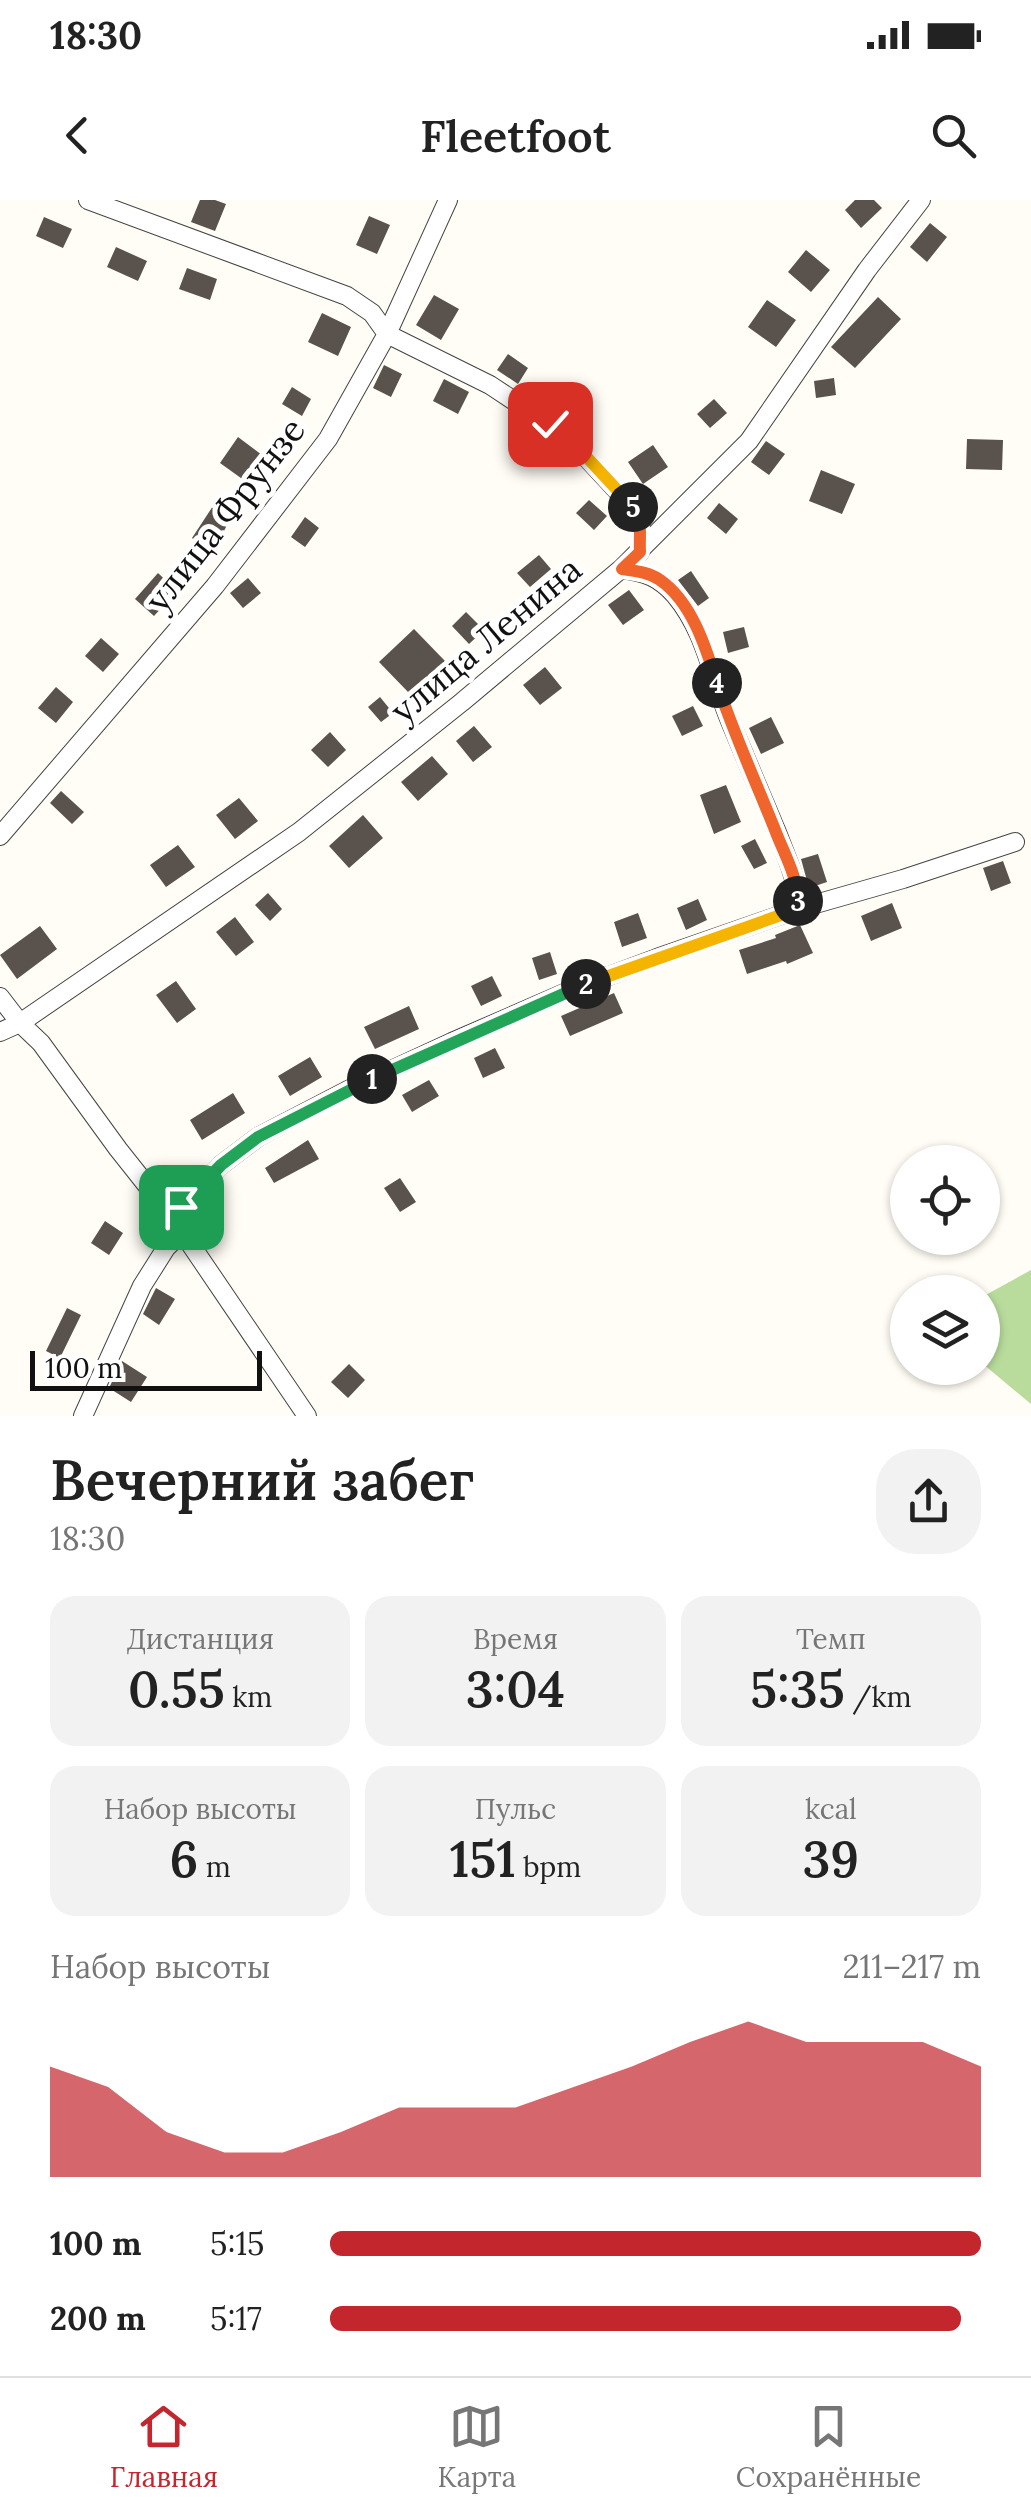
<!DOCTYPE html>
<html lang="ru">
<head>
<meta charset="utf-8">
<style>
  :root { --surface:#fff; --page:#f2f2f2; --text:#222; --muted:#767676; --line:#e0e0e0; --accent:#c4262e }
  body { margin:0; font-family:Lora,serif; background:var(--page); color:var(--text); height:100vh; display:flex; flex-direction:column; font-size:38px; white-space:nowrap }
  * { box-sizing:border-box; margin:0 }
  p { font-size:32px; color:var(--muted) }
  .icon { flex:none; width:55px; height:55px; fill:none; stroke:currentColor; stroke-width:2; stroke-linecap:round; stroke-linejoin:round }
  .map { position:relative; height:1216px; overflow:hidden }
  .sheet { display:flex; flex-direction:column; background:var(--surface); flex:1 }
  .sheet>* { flex:none }
  .buttons { position:absolute; left:890px; top:945px; display:grid; gap:20px }
  .buttons a { display:grid; place-items:center; width:110px; height:110px; border-radius:50%; background:var(--surface); box-shadow:0 2px 8px #0004; font-size:50px }
  .scale { position:absolute; left:30px; bottom:25px; width:232px; box-sizing:border-box; padding-left:10px; border:5px solid #111; border-top:0; font-size:28px; line-height:35px; white-space:nowrap; color:#111; -webkit-text-stroke:8px #fff; paint-order:stroke }
  .pin { position:absolute; display:grid; place-items:center; width:85px; height:85px; color:#fff; margin:-42px; border-radius:20px; box-shadow:0 5px 15px #0006 }
  .km { position:absolute; width:50px; height:50px; margin:-25px; border-radius:50%; background:#222; color:#fff; font-size:28px; line-height:50px; text-align:center }
  .round { display:grid; place-items:center; flex:none; width:105px; height:105px; border-radius:40px; background:var(--page) }
  .overview { display:flex; align-items:center; justify-content:space-between; height:170px; padding:0 50px }
  h1 { font-size:55px; font-weight:600; line-height:75px }
  .figures { display:grid; grid-template-columns:repeat(3,1fr); gap:15px; height:170px; padding:10px 50px }
  .figures div { display:grid; align-content:center; border-radius:25px; background:var(--page); text-align:center }
  .figures b { font-size:50px; font-weight:600 }
  .figures small { font-size:28px; font-weight:400 }
  .figures p { font-size:28px }
  .chart { height:280px; padding:20px 50px }
  .chart p { display:flex; justify-content:space-between }
  .chart svg { width:100%; height:180px; margin-top:10px; fill:var(--accent); opacity:.7 }
  ul { padding:0 50px; list-style:none; font-size:32px }
  li { display:grid; grid-template-columns:160px 120px 1fr; align-items:center; height:75px }
  li i { height:25px; border-radius:12px; background:var(--accent) }
  .status { display:flex; justify-content:space-between; align-items:center; height:70px; padding:0 50px; background:var(--surface); direction:ltr }
  .status svg { height:28px; fill:currentColor }
  header { display:flex; justify-content:space-between; align-items:center; height:130px; padding:0 50px; background:var(--surface); font-size:45px; font-weight:600 }
  .tab-bar { display:flex; justify-content:space-around; align-items:center; height:140px; border-top:2px solid var(--line); background:var(--surface); font-size:28px; color:var(--muted) }
  .tab-bar a { display:grid; justify-items:center; gap:5px }
  .tab-bar .selected { color:var(--accent) }
  .map>svg:first-child { display:block }
  .forest { fill:#b9dc9c }
  .building { fill:#5a524d }
  .lines { fill:none; stroke-linecap:round; stroke-linejoin:round }
  .street-casing { stroke:#444; stroke-width:20 }
  .street { stroke:#fff; stroke-width:18 }
  .split-1-casing { stroke:#fff; stroke-width:20 }
  .split-2-casing { stroke:#fff; stroke-width:20 }
  .split-3-casing { stroke:#fff; stroke-width:20 }
  .split-4-casing { stroke:#fff; stroke-width:20 }
  .split-5-casing { stroke:#fff; stroke-width:20 }
  .split-6-casing { stroke:#fff; stroke-width:20 }
  .split-1 { stroke:#22a559; stroke-width:12 }
  .split-2 { stroke:#22a559; stroke-width:12 }
  .split-3 { stroke:#f5b400; stroke-width:12 }
  .split-4 { stroke:#f0652b; stroke-width:12 }
  .split-5 { stroke:#f0652b; stroke-width:12 }
  .split-6 { stroke:#f5b400; stroke-width:12 }
  .labels { text-anchor:middle; stroke-width:10; stroke-linejoin:round; paint-order:stroke }
  .street-label { font-size:35px; fill:#111; stroke:#fff }
</style>
</head>
<body>
<div class="status"><b>18:30</b><svg viewBox="0 0 49 12"><path d="M0 12V9h3v3zM5 12V6h3v6zM10 12V3h3v9zM15 12V0h3v12zM26 1h20v11H26zM47 4h2v5h-2z"/></svg></div>
<header><svg class="icon" aria-label="back" viewBox="0 0 24 24"><path d="M15 5l-7 7 7 7"/></svg>Fleetfoot<svg class="icon" aria-label="search" viewBox="0 0 24 24"><circle cx="10" cy="10" r="6"/><path d="M15 15l6 6"/></svg></header>
<div class="map">
<svg width="1031" height="1216" viewBox="0 0 1031 1216">
  <rect width="100%" height="100%" fill="#fffdf5"/>
  <!-- forest -->
  <path class="forest" d="M 1031,1070 L 1031,1204 L 983,1164 L 982,1097 Z"/>
  <!-- building -->
  <path class="building" d="M 200,0 L 215,0 L 226,4 L 215,31 L 191,22 Z
    M 855,0 L 874,0 L 882,8 L 861,28 L 845,10 Z
    M 369,16 L 390,25 L 377,54 L 356,45 Z
    M 44,17 L 72,29 L 63,48 L 36,36 Z
    M 930,23 L 947,37 L 927,62 L 910,47 Z
    M 116,47 L 147,61 L 138,81 L 107,67 Z
    M 806,50 L 830,70 L 811,92 L 788,72 Z
    M 187,68 L 217,79 L 210,100 L 179,89 Z
    M 434,95 L 459,109 L 441,140 L 416,125 Z
    M 878,97 L 901,119 L 855,168 L 831,147 Z
    M 767,100 L 796,120 L 776,147 L 748,127 Z
    M 322,113 L 351,127 L 338,156 L 308,142 Z
    M 508,154 L 528,168 L 518,184 L 497,170 Z
    M 384,165 L 402,174 L 391,197 L 373,188 Z
    M 834,178 L 836,195 L 816,198 L 814,181 Z
    M 444,179 L 469,192 L 458,214 L 433,201 Z
    M 292,187 L 311,199 L 302,216 L 282,204 Z
    M 714,199 L 727,213 L 710,228 L 697,214 Z
    M 238,237 L 270,261 L 252,286 L 220,263 Z
    M 967,239 L 1003,240 L 1002,270 L 966,269 Z
    M 766,241 L 785,254 L 769,275 L 751,262 Z
    M 653,245 L 668,267 L 643,284 L 628,262 Z
    M 821,270 L 855,284 L 842,314 L 809,301 Z
    M 589,300 L 607,316 L 594,330 L 576,313 Z
    M 719,303 L 738,319 L 726,334 L 707,318 Z
    M 213,306 L 231,317 L 220,339 L 208,352 L 192,338 Z
    M 305,317 L 319,328 L 305,347 L 291,337 Z
    M 539,355 L 551,369 L 530,387 L 517,373 Z
    M 691,371 L 709,398 L 698,406 L 678,380 Z
    M 158,373 L 177,391 L 154,416 L 135,399 Z
    M 248,378 L 261,393 L 243,408 L 230,393 Z
    M 629,390 L 644,410 L 623,425 L 608,405 Z
    M 466,412 L 484,430 L 469,444 L 452,426 Z
    M 744,427 L 749,447 L 728,453 L 723,432 Z
    M 414,429 L 445,461 L 410,494 L 379,462 Z
    M 101,438 L 119,454 L 103,472 L 85,456 Z
    M 545,467 L 562,488 L 540,505 L 523,485 Z
    M 56,487 L 73,502 L 56,523 L 38,508 Z
    M 380,497 L 393,513 L 381,522 L 368,507 Z
    M 693,506 L 703,526 L 682,536 L 672,516 Z
    M 771,517 L 784,543 L 761,554 L 749,528 Z
    M 474,526 L 492,547 L 473,562 L 456,541 Z
    M 330,532 L 346,550 L 328,567 L 311,550 Z
    M 432,556 L 448,574 L 418,601 L 401,582 Z
    M 726,585 L 741,622 L 714,634 L 700,595 Z
    M 61,591 L 84,612 L 72,624 L 50,603 Z
    M 239,598 L 258,621 L 235,639 L 216,615 Z
    M 363,615 L 383,638 L 349,668 L 329,646 Z
    M 755,639 L 767,663 L 754,669 L 741,646 Z
    M 178,645 L 195,667 L 166,687 L 150,665 Z
    M 818,654 L 827,682 L 809,688 L 801,659 Z
    M 1003,661 L 1011,683 L 991,691 L 983,668 Z
    M 268,693 L 282,709 L 270,721 L 255,705 Z
    M 698,699 L 707,720 L 686,730 L 677,708 Z
    M 892,703 L 902,728 L 871,741 L 861,716 Z
    M 638,713 L 647,738 L 622,747 L 614,722 Z
    M 235,717 L 254,742 L 236,756 L 216,732 Z
    M 800,725 L 813,753 L 787,764 L 786,761 L 747,774 L 739,750 L 776,738 L 775,735 Z
    M 40,726 L 57,749 L 17,779 L 0,755 Z
    M 550,752 L 557,774 L 539,780 L 532,758 Z
    M 492,776 L 502,796 L 481,806 L 471,786 Z
    M 176,781 L 196,809 L 177,823 L 156,795 Z
    M 614,793 L 623,813 L 570,836 L 561,816 Z
    M 409,806 L 419,829 L 375,849 L 364,827 Z
    M 495,848 L 505,868 L 483,878 L 474,858 Z
    M 310,857 L 322,877 L 290,896 L 278,876 Z
    M 429,880 L 439,896 L 412,912 L 402,895 Z
    M 233,893 L 245,913 L 202,940 L 190,920 Z
    M 308,940 L 319,959 L 274,983 L 265,968 Z
    M 400,978 L 416,1002 L 400,1012 L 384,988 Z
    M 105,1021 L 123,1033 L 109,1055 L 91,1043 Z
    M 156,1088 L 175,1099 L 159,1125 L 143,1114 Z
    M 67,1108 L 81,1115 L 60,1158 L 46,1151 Z
    M 122,1161 L 147,1177 L 131,1202 L 109,1188 Z
    M 349,1164 L 365,1180 L 348,1198 L 331,1182 Z"/>
  <g class="lines">
    <defs>
      <path id="street" d="M 88,0 L 347,96 L 372,113 L 387,134 L 490,185 L 549,224 L 582,253 L 638,313 L 641,331 L 640,352
        M 621,369 C 645,372 659,377 675,395 C 706,432 712,478 730,521 C 746,559 762,597 778,635 C 787,659 799,683 798,709
        M 0,636 L 215,386 L 328,239 L 387,134 L 448,0
        M 0,797 L 20,823 L 41,843 L 118,949 L 172,1017 L 307,1216
        M 0,832 L 20,823 L 299,632 L 462,502 L 621,369 L 749,241 L 867,70 L 921,0
        M 172,1017 L 221,965 L 258,937 L 348,890 L 452,842 L 574,789 L 657,758 L 798,709 L 903,679 L 1015,642
        M 83,1216 L 142,1086 L 166,1048 L 182,1032"/>
    </defs>
    <!-- street casing -->
    <use href="#street" class="street-casing"/>
    <!-- street -->
    <use href="#street" class="street"/>
  </g>
  <g class="lines">
    <defs>
      <path id="split-1" d="M 181,1007 L 221,965 L 258,937 L 372,879"/>
      <path id="split-2" d="M 372,879 L 586,784"/>
      <path id="split-3" d="M 586,784 L 798,709 L 798,701"/>
      <path id="split-4" d="M 717,483 C 734,535 757,584 777,635 C 785,655 798,679 798,701"/>
      <path id="split-5" d="M 633,307 C 643,320 639,336 640,352 L 622,369 C 635,371 649,372 660,380 C 692,402 706,448 717,483"/>
      <path id="split-6" d="M 550,224 L 582,252 L 633,307"/>
    </defs>
    <!-- split-1 casing -->
    <use href="#split-1" class="split-1-casing"/>
    <!-- split-2 casing -->
    <use href="#split-2" class="split-2-casing"/>
    <!-- split-3 casing -->
    <use href="#split-3" class="split-3-casing"/>
    <!-- split-4 casing -->
    <use href="#split-4" class="split-4-casing"/>
    <!-- split-5 casing -->
    <use href="#split-5" class="split-5-casing"/>
    <!-- split-6 casing -->
    <use href="#split-6" class="split-6-casing"/>
    <!-- split-1 -->
    <use href="#split-1" class="split-1"/>
    <!-- split-2 -->
    <use href="#split-2" class="split-2"/>
    <!-- split-3 -->
    <use href="#split-3" class="split-3"/>
    <!-- split-4 -->
    <use href="#split-4" class="split-4"/>
    <!-- split-5 -->
    <use href="#split-5" class="split-5"/>
    <!-- split-6 -->
    <use href="#split-6" class="split-6"/>
  </g>
  <g class="labels">
    <!-- street labels -->
    <g class="street-label">
      <text transform="translate(225 315) rotate(-52)" y="12">улица Фрунзе</text>
      <text transform="translate(486 440) rotate(-40)" y="12">улица Ленина</text>
    </g>
  </g>
</svg>
<div class="buttons">
<a><svg class="icon" aria-label="locate" viewBox="0 0 24 24"><circle cx="12" cy="12" r="6"/><path d="M12 2v4M12 18v4M2 12h4M18 12h4"/></svg></a>
<a><svg class="icon" aria-label="layers" viewBox="0 0 24 24"><path d="M12 4l9 5-9 5-9-5zM3 14l9 5 9-5"/></svg></a>
</div>
<div class="scale">100 m</div>
<div class="pin" style="left:181px;top:1007px;background:#1e9e55"><svg class="icon" aria-label="arrive" viewBox="0 0 24 24"><path d="M6 21V4h12l-3 4 3 4H6"/></svg></div>
<div class="pin" style="left:550px;top:224px;background:#d93025"><svg class="icon" aria-label="check" viewBox="0 0 24 24"><path d="M5 12l5 5 9-10"/></svg></div>
<b class="km" style="left:372px;top:879px">1</b>
<b class="km" style="left:586px;top:784px">2</b>
<b class="km" style="left:798px;top:701px">3</b>
<b class="km" style="left:717px;top:483px">4</b>
<b class="km" style="left:633px;top:307px">5</b>
</div>
<section class="sheet">
<div class="overview"><div><h1>Вечерний забег</h1><p>18:30</p></div><a class="round"><svg class="icon" aria-label="share" viewBox="0 0 24 24"><path d="M12 15V3M7 8l5-5 5 5M5 13v7h14v-7"/></svg></a></div>
<div class="figures">
<div><p>Дистанция</p><b>0.55<small> km</small></b></div>
<div><p>Время</p><b>3:04</b></div>
<div><p>Темп</p><b>5:35<small> /km</small></b></div>
</div>
<div class="figures">
<div><p>Набор высоты</p><b>6<small> m</small></b></div>
<div><p>Пульс</p><b>151<small> bpm</small></b></div>
<div><p>kcal</p><b>39</b></div>
</div>
<div class="chart"><p><span>Набор высоты</span>211–217 m</p>
<svg viewBox="0 0 160 44" preserveAspectRatio="none"><path d="M0 44V17L10 22L20 33L30 38L40 38L50 33L60 27L70 27L80 27L90 22L100 17L110 11L120 6L130 11L140 11L150 11L160 17V44z"/></svg>
</div>
<ul>
<li><b>100 m</b>5:15<i style="width:100%"></i></li>
<li><b>200 m</b>5:17<i style="width:97%"></i></li>
</ul>
</section>
<nav class="tab-bar">
<a class="selected"><svg class="icon" aria-label="home" viewBox="0 0 24 24"><path d="M3 11l9-7 9 7M6 9v11h12V9"/></svg>Главная</a>
<a><svg class="icon" aria-label="map" viewBox="0 0 24 24"><path d="M3 6l6-2 6 2 6-2v14l-6 2-6-2-6 2zM9 4v14M15 6v14"/></svg>Карта</a>
<a><svg class="icon" aria-label="saved" viewBox="0 0 24 24"><path d="M7 4h10v16l-5-4-5 4z"/></svg>Сохранённые</a>
</nav>
</body>
</html>
